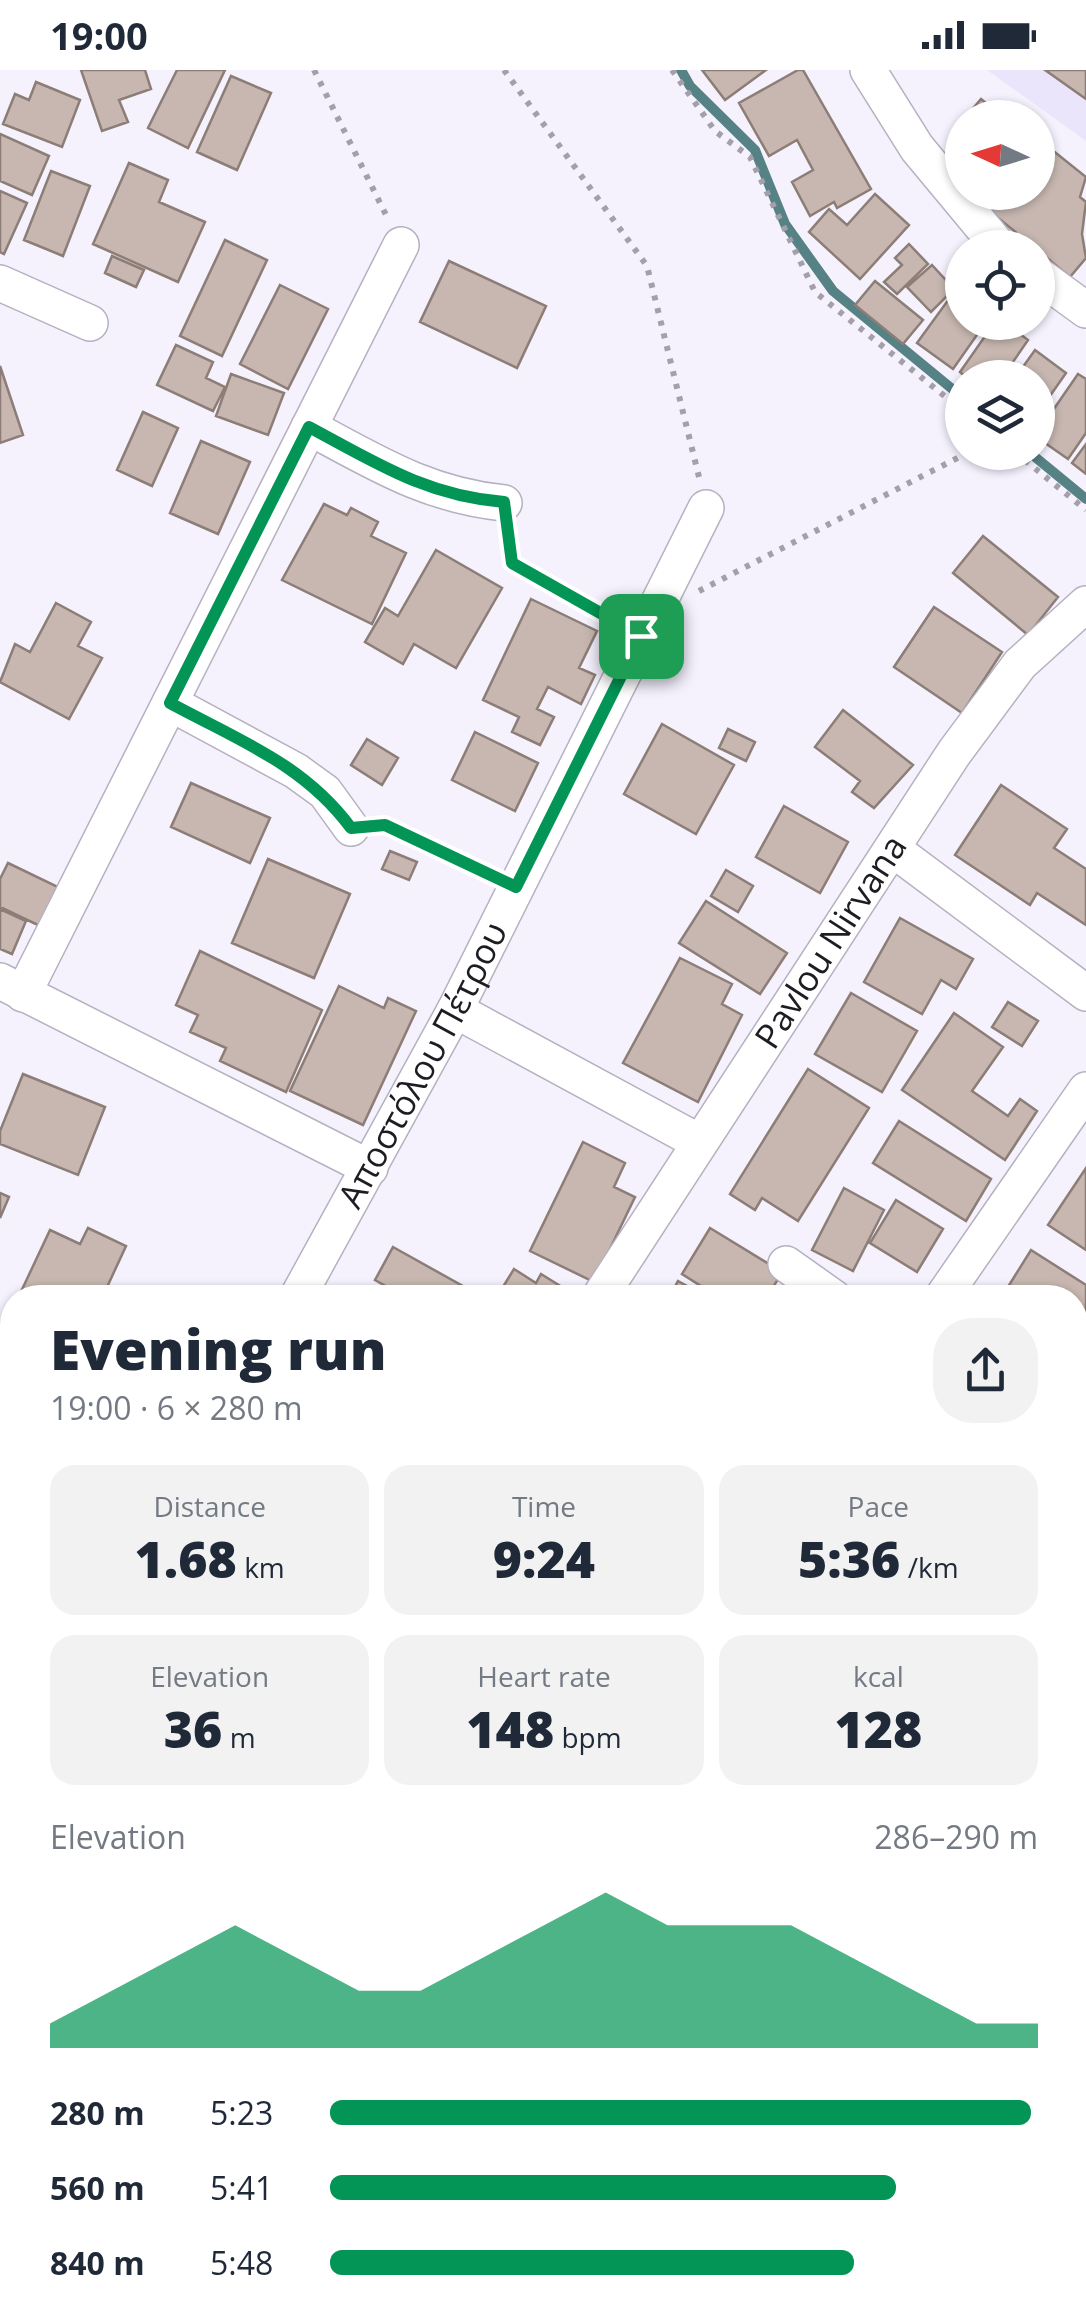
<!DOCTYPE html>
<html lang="en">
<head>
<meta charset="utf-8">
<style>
  :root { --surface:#fff; --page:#f2f2f3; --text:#1f2937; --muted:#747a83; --accent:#039555 }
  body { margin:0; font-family:"Open Sans",sans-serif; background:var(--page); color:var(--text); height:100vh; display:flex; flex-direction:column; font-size:38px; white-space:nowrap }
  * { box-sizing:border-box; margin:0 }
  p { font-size:32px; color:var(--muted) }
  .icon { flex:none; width:55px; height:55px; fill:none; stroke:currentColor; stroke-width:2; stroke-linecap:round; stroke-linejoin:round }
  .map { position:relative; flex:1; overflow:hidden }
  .details { position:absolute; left:0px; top:1215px; width:1088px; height:1038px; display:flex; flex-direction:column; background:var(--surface); border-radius:40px 40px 0 0; box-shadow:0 2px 8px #0004 }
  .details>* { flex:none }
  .needle { width:65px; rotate:274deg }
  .fabs { position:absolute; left:945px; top:30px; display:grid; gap:20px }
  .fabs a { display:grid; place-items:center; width:110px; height:110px; border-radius:50%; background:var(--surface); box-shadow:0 2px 8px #0004; font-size:50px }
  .pin { position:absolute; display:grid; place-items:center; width:85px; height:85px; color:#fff; margin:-42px; border-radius:20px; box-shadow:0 5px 15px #0006 }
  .round { display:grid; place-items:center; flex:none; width:105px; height:105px; border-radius:40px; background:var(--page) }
  .summary { display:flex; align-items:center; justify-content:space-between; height:170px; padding:0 50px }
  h1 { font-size:55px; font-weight:800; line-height:75px }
  .stats { display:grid; grid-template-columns:repeat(3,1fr); gap:15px; height:170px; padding:10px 50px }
  .stats div { display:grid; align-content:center; border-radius:25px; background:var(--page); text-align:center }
  .stats b { font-size:50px; font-weight:800 }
  .stats small { font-size:28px; font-weight:400 }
  .stats p { font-size:28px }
  .chart { height:280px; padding:20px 50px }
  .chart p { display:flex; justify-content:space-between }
  .chart svg { width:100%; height:180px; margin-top:10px; fill:var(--accent); opacity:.7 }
  ul { padding:0 50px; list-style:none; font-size:32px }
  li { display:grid; grid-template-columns:160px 120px 1fr; align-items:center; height:75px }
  li i { height:25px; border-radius:12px; background:var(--accent) }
  .status { display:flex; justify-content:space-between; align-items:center; height:70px; padding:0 50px; background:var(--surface); direction:ltr }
  .status svg { height:28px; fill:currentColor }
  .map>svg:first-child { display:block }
  .built { fill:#ebe5fc }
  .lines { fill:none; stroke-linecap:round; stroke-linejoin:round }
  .stream { stroke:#568285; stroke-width:10 }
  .building { fill:#c7b7b0; stroke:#8c7d77; stroke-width:2.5 }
  .minor-casing { stroke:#b5b1c0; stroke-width:38 }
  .primary-casing { stroke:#b5b1c0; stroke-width:58 }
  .path { stroke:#a3a0aa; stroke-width:6; stroke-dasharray:5 8; stroke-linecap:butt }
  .minor { stroke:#fff; stroke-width:35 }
  .primary { stroke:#fff; stroke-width:55 }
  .route-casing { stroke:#fff; stroke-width:20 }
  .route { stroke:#039555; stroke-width:12 }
  .labels { text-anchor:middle; stroke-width:8; stroke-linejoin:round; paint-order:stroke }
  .street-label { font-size:35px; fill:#1e1c22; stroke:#fff }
</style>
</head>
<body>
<div class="status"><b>19:00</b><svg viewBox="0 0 49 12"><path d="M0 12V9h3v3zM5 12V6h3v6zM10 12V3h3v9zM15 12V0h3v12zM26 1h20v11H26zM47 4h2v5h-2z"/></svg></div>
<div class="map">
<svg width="1086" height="2251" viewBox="0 0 1086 2251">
  <rect width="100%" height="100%" fill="#f5f2fe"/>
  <!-- built -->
  <path class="built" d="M 987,0 L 1086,0 L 1086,71 Z"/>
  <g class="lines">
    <!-- stream -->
    <path class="stream" d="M 681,0 L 690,16 L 755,80 L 785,154 L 833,221 L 962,327
      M 1029,382 L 1086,429"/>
  </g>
  <!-- building -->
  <path class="building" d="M 81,0 L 145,0 L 151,19 L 119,30 L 128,52 L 102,61 Z
    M 177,0 L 225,0 L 188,78 L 148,58 Z
    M 702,0 L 766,0 L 725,30 Z
    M 798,0 L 803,0 L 871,119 L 837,138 L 834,132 L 810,146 L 792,112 L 813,100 L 797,70 L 769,86 L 739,33 Z
    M 1045,0 L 1086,0 L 1086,29 Z
    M 231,6 L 271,23 L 237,100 L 197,82 Z
    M 36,12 L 80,30 L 62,77 L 3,54 L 15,24 L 29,30 Z
    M 981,29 L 1004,48 L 965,48 Z
    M 0,64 L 49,86 L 32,125 L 0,111 Z
    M 1046,75 L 1086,107 L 1080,127 L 1086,132 L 1082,164 L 1086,188 L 1070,207 L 991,142 L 1007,122 L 1038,122 L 1038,85 Z
    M 129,93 L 168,110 L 159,132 L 205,152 L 178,212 L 93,174 Z
    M 51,101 L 90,116 L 63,186 L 24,170 Z
    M 0,121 L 27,133 L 4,184 L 0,182 Z
    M 875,124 L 909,155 L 860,209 L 809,162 L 829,139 L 847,155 Z
    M 225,170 L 267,190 L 222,286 L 180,266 Z
    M 909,174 L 928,194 L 897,224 L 884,212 L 902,195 L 895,188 Z
    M 112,186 L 144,200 L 136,217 L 105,203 Z
    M 449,191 L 546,236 L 517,298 L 420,252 Z
    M 932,195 L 954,219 L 931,242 L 907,217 Z
    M 875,211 L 923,250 L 903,274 L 855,235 Z
    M 280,215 L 328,239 L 288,319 L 240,294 Z
    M 957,218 L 962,222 L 962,252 L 986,252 L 953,299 L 917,273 Z
    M 995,252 L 1004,252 L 1028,270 L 1002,308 L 967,308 L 960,302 Z
    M 176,275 L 213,292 L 206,308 L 225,317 L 213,341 L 157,315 Z
    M 1035,280 L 1066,303 L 1038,343 L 1038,308 L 1015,308 Z
    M 0,296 L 23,365 L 0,373 Z
    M 231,304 L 284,323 L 268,365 L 216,346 Z
    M 1078,304 L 1086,309 L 1086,363 L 1068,389 L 1038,368 L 1038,362 Z
    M 143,342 L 178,358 L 152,416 L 117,400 Z
    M 201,371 L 250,392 L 218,464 L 170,443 Z
    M 1086,374 L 1086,404 L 1072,393 Z
    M 324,434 L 347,445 L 351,438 L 378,452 L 371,466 L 406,483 L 372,554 L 282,510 Z
    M 983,466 L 1058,527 L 1028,565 L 953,503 Z
    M 436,480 L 502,518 L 456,598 L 414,574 L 403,594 L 365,572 L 385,538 L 398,546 Z
    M 531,529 L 597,561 L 579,598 L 595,605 L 581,634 L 548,617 L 537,639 L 554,647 L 540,675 L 512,662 L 519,647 L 483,630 Z
    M 56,533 L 91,552 L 78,576 L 102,588 L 69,649 L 0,612 L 15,574 L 30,582 Z
    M 934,537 L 1002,582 L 962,643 L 894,597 Z
    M 843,640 L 913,695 L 874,738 L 852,722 L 860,711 L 815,677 Z
    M 662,654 L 734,695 L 696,764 L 624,724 Z
    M 728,659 L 755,672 L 746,691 L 719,678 Z
    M 475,662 L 538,693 L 515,741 L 452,710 Z
    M 367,669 L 398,688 L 382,715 L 351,695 Z
    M 191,713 L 270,748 L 250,793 L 171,757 Z
    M 1001,715 L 1067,759 L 1054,778 L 1086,799 L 1086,855 L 1037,823 L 1030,835 L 955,785 Z
    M 784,736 L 848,772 L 820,823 L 756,787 Z
    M 390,781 L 417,792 L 409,810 L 382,799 Z
    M 268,789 L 350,824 L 314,908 L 232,873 Z
    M 8,793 L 58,817 L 40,856 L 0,837 L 0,809 Z
    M 726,800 L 753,816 L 738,842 L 711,826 Z
    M 706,831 L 787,883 L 760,924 L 679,873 Z
    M 0,839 L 26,851 L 12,884 L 0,879 Z
    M 900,848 L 973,889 L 956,919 L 941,910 L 922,944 L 864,912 Z
    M 200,881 L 322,940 L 286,1022 L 220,991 L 226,978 L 190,962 L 198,945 L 176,935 Z
    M 680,888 L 732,914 L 722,934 L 742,945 L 698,1032 L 623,993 Z
    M 339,916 L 384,938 L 388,928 L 416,941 L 363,1055 L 290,1021 Z
    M 851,923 L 917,961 L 882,1022 L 815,984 Z
    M 1008,932 L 1038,951 L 1022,976 L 992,957 Z
    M 954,943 L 1003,977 L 972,1021 L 1008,1046 L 1020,1029 L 1037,1041 L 1005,1090 L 902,1020 Z
    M 808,999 L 869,1038 L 798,1151 L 762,1128 L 755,1140 L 730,1124 Z
    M 23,1004 L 105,1037 L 78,1105 L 0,1074 L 0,1061 Z
    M 899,1051 L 991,1109 L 966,1151 L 873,1093 Z
    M 583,1072 L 625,1093 L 614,1117 L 635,1127 L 594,1212 L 530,1181 Z
    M 1086,1098 L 1086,1180 L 1048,1155 Z
    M 844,1118 L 884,1140 L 853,1201 L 812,1180 Z
    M 0,1123 L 9,1127 L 0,1148 Z
    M 896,1130 L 943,1159 L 917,1202 L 870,1173 Z
    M 88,1158 L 126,1176 L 102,1228 L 18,1228 L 50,1160 L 80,1174 Z
    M 710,1158 L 782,1202 L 767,1228 L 720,1228 L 682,1204 Z
    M 393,1177 L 470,1220 L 466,1228 L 407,1228 L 375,1210 Z
    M 1031,1180 L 1086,1215 L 1086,1246 L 1075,1264 L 1075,1228 L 1001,1228 Z
    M 514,1199 L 536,1213 L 541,1204 L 578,1227 L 502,1228 L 498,1225 Z
    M 678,1211 L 709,1228 L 669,1228 Z
    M 12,1239 L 12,1294 L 0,1288 L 0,1266 Z
    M 9,1303 L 12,1305 L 12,1330 L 0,1323 Z
    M 1075,1646 L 1086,1652 L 1086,1747 L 1075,1742 Z
    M 1075,1771 L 1086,1778 L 1086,1789 L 1075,1807 Z
    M 1086,2065 L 1086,2099 L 1075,2093 Z
    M 12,2077 L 12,2122 L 0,2114 L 0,2096 Z
    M 286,2240 L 340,2240 L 356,2251 L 278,2251 Z
    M 611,2240 L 670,2240 L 663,2251 L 629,2251 Z
    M 739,2240 L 852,2240 L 845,2251 L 732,2251 Z"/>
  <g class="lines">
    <defs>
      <g id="minor">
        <path d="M 868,0 L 917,78 L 1000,178"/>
        <path d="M 1038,205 L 1086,240"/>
        <path d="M 0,213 L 90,253"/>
        <path d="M 309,357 C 376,393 427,425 504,433"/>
        <path d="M 170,633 L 296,701 L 325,722 L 351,758"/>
        <path d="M 894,780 L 1086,923"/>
        <path d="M 0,911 L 370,1098"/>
        <path d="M 23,924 L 401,175"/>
        <path d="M 455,940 L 699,1072"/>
        <path d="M 786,1194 L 834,1228"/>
        <path id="s1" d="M 297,1228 L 455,940 L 706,438"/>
        <path id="s2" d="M 599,1228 L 954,683 L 1020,594 L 1086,534"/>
        <path d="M 942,1228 L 1086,1020"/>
        <path d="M 0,1376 L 12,1390"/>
        <path d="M 1075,1531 L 1086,1515"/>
        <path d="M 1075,1581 L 1086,1586"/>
        <path d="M 1075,1895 L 1086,1902"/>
        <path d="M 0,2183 L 12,2190"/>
        <path d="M 94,2240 L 112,2251"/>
        <path d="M 972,2240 L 991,2251"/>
      </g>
      <path id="primary" d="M 0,1786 L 12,1800
        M 0,1870 L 12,1884
        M 417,2240 L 433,2251
        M 519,2240 L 535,2251"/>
    </defs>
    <!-- minor casing -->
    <use href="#minor" class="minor-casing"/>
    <!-- primary casing -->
    <use href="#primary" class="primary-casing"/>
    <!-- path -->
    <path class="path" d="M 314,0 L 387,147
      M 504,0 L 647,196 L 699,407
      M 672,0 L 715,61 L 750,87 L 815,222 L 962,340
      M 1015,382 L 1086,440
      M 508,463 L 512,493 L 614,550
      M 699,521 L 969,382
      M 382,755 L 488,804
      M 1075,2224 L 1086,2205
      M 1059,2251 L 1066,2240"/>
    <!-- minor -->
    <use href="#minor" class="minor"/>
    <!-- primary -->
    <use href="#primary" class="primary"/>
  </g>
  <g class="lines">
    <defs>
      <path id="route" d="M 309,357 C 376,393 427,426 504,432 L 512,493 L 641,566 L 516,817 L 385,755 L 351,758 C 304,694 238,670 170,633 Z"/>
    </defs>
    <!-- route casing -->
    <use href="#route" class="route-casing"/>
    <!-- route -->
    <use href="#route" class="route"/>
  </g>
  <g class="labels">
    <!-- street labels -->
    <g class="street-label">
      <text dy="12" stroke="none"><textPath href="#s2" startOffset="425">Pavlou Nirvana</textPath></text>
      <text dy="12" stroke="none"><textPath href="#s1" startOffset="265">Αποστόλου Πέτρου</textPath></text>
    </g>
  </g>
</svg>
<div class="fabs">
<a><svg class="needle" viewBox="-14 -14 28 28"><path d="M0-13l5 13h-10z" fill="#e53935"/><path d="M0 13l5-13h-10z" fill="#747a83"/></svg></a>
<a><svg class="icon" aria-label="locate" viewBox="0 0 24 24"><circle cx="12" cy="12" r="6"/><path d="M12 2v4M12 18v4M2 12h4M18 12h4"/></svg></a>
<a><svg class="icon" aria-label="layers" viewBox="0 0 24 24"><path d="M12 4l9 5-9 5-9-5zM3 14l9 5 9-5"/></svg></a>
</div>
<div class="pin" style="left:641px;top:566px;background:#1e9e55"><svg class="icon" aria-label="arrive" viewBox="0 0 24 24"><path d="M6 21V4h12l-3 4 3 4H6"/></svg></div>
<section class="details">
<div class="summary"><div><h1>Evening run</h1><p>19:00 · 6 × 280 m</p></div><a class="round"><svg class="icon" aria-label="share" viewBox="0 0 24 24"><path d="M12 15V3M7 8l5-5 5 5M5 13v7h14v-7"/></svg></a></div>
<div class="stats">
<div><p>Distance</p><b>1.68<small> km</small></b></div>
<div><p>Time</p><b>9:24</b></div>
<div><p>Pace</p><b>5:36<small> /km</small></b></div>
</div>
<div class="stats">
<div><p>Elevation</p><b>36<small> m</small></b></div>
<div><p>Heart rate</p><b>148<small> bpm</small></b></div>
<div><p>kcal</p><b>128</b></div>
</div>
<div class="chart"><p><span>Elevation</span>286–290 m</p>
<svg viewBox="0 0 160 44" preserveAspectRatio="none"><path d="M0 44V38L10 30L20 22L30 14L40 22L50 30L60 30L70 22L80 14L90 6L100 14L110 14L120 14L130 22L140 30L150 38L160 38V44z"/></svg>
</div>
<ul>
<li><b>280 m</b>5:23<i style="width:99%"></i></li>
<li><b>560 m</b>5:41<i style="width:80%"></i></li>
<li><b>840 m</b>5:48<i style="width:74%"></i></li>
</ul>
</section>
</div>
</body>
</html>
